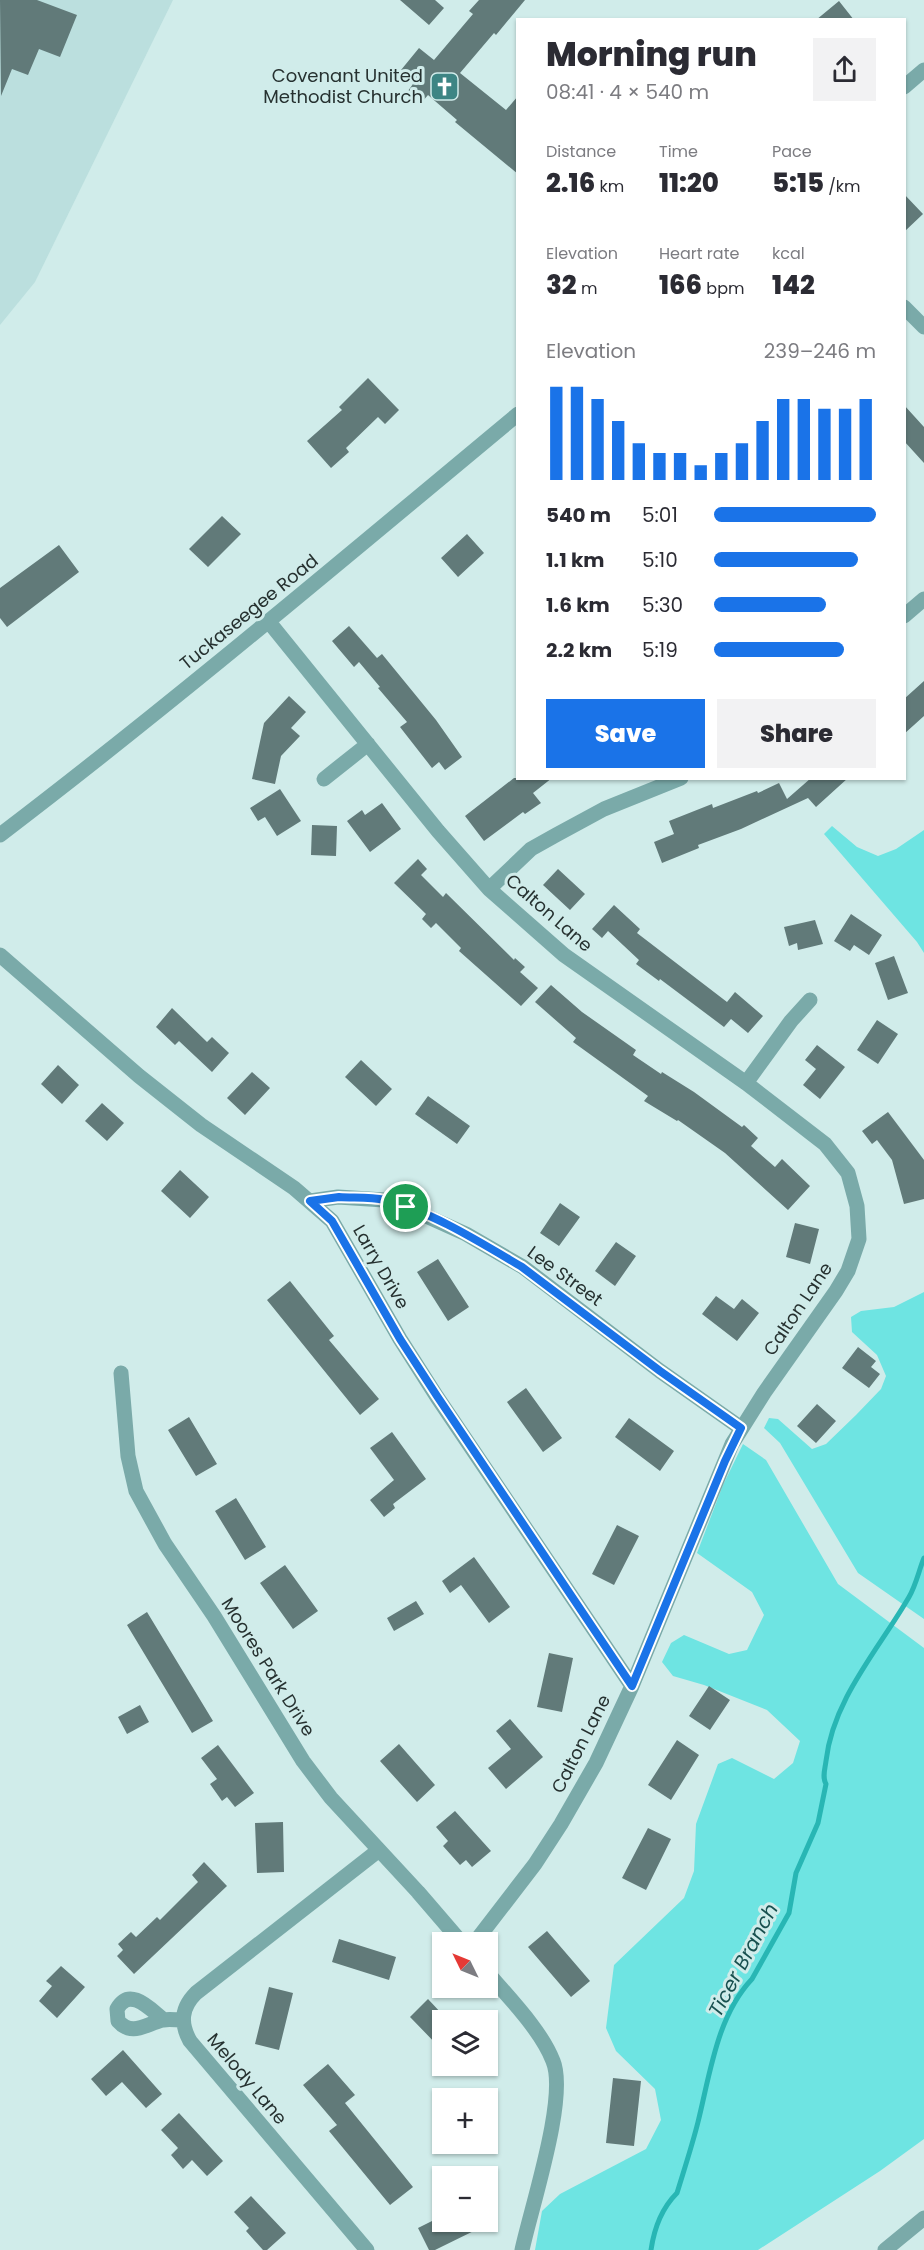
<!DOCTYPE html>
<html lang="en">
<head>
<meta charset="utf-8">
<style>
  :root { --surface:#fff; --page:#f2f2f3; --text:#2b2b33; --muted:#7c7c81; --accent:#1a73e8 }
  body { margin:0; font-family:Poppins,sans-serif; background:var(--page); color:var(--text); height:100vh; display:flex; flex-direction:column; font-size:22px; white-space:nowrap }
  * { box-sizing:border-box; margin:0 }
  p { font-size:20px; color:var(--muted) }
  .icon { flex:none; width:33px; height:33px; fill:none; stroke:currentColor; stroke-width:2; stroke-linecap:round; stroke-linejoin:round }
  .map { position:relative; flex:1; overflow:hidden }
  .details { position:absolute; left:516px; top:18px; width:390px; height:762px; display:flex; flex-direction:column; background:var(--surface); border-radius:0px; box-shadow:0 2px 4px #0004 }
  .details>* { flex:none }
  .needle { width:39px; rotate:313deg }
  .buttons { position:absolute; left:432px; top:1932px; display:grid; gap:12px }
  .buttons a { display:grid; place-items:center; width:66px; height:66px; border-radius:0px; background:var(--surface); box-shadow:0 2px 4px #0004; font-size:30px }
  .pin { position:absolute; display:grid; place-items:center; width:51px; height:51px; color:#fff; margin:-26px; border:3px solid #fff; border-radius:50%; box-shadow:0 2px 6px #0007 }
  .round { display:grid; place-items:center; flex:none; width:63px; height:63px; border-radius:0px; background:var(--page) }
  .headline { display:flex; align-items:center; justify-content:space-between; height:102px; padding:0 30px }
  h1 { font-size:33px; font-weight:800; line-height:45px }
  .metrics { display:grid; grid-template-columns:repeat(3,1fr); gap:9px; height:102px; padding:6px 30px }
  .metrics div { display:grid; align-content:center }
  .metrics b { font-size:26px; font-weight:800 }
  .metrics small { font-size:16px; font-weight:400 }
  .metrics p { font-size:16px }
  .chart { height:168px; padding:12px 30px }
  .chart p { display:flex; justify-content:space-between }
  .chart svg { width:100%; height:108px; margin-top:6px; stroke:var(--accent); stroke-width:6 }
  .cta { display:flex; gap:12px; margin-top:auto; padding:12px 30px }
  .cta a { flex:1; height:69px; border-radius:0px; background:var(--accent); color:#fff; font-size:24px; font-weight:800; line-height:69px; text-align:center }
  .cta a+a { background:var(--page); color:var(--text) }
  ul { padding:0 30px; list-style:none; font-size:20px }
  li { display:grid; grid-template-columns:96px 72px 1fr; align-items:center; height:45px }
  li i { height:15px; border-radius:8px; background:var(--accent) }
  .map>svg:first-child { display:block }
  .built { fill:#bbdfde }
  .green { fill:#6ee4e2 }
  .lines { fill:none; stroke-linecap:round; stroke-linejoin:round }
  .stream { stroke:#28b6b4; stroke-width:5 }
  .building { fill:#617a79 }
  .minor { stroke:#7aaaa9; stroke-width:15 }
  .route-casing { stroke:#fff; stroke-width:12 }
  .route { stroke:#1a73e8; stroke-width:8 }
  .labels { text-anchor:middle; stroke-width:6; stroke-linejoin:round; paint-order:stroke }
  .poi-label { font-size:18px; fill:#263130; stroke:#d0ecea; text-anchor:end }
  .street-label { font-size:18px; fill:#263130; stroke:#d0ecea }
  .water-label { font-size:20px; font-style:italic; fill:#18504f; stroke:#d0ecea }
</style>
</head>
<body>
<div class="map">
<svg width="924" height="2250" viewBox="0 0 924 2250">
  <rect width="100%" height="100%" fill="#d0ecea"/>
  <!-- built -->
  <path class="built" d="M 0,0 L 173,0 L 35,282 L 0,325 Z"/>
  <!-- green -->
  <path class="green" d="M 832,826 L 857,847 L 878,856 L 896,849 L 924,830 L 924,953 L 917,942 L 824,834 Z
    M 924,1292 L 924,1619 L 858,1573 L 780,1443 L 764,1428 L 769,1418 L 778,1419 L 812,1449 L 826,1444 L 856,1415 L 881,1389 L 886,1376 L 877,1355 L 852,1332 L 851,1317 L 861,1311 L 894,1307 Z
    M 743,1444 L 766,1460 L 838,1584 L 924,1648 L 924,2139 L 880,2171 L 758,2250 L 535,2250 L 542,2211 L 560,2194 L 646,2149 L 661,2120 L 655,2089 L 616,2051 L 606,2028 L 614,1965 L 684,1898 L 694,1871 L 696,1824 L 718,1764 L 732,1758 L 774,1779 L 793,1763 L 800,1741 L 767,1710 L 704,1685 L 673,1676 L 662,1662 L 671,1643 L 684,1635 L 729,1654 L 747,1650 L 764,1615 L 752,1592 L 697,1553 L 723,1485 Z"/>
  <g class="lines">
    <!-- stream -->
    <path class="stream" d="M 651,2250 C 654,2229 661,2209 677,2193 C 684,2170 692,2146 698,2122 C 710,2074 717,2016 752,1979 L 789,1913 L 796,1873 L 818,1823 L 826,1784 C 822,1777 825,1769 826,1761 C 833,1699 879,1649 909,1597 C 916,1585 919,1570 924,1558"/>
  </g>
  <!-- building -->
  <path class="building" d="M 0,0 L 37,0 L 77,15 L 60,57 L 39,49 L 28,75 L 12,69 L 1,96 Z
    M 400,0 L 435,0 L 444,8 L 429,25 Z
    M 479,0 L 525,0 L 496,35 L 494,33 L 460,73 L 506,110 L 518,96 L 518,174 L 455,122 L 457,120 L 428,95 L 422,102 L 408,91 L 415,81 L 401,70 L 419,48 L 434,60 L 473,14 L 469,11 Z
    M 839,1 L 854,20 L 816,20 Z
    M 904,194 L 923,214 L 904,232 Z
    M 368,378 L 399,410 L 385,424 L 378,417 L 346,448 L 349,452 L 331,468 L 307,441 L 342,410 L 339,407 Z
    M 904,405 L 924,427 L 924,463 L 904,441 Z
    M 222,516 L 241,534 L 208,567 L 189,549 Z
    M 467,534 L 484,553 L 458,577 L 441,558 Z
    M 59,545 L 79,572 L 7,627 L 0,618 L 0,588 Z
    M 349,626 L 377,658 L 382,654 L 436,720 L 462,757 L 445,770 L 439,762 L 432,768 L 400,727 L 407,722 L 378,688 L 380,687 L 359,662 L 354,667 L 332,641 Z
    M 924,681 L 924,716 L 904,734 L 904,699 Z
    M 289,696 L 306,712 L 291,728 L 300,736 L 281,756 L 275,784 L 252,779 L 264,723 Z
    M 514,778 L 552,778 L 533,793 L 541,803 L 525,814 L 523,812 L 484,841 L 465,816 Z
    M 811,778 L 848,778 L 816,807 L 808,798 L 741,829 L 698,845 L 699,848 L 662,863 L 654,842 L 674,834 L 669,821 L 712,804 L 713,808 L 757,791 L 758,793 L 779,783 L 787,799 Z
    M 280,789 L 301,821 L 277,836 L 265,817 L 258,821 L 250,808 Z
    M 382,803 L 401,829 L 370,852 L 347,821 L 362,810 L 365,815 Z
    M 312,825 L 337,826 L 336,856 L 311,855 Z
    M 418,859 L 427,869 L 421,875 L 443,897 L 446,893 L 514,960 L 515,958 L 525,967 L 520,972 L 538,988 L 521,1006 L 459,951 L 461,948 L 436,923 L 431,928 L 422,919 L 426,914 L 394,883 Z
    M 558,869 L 585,894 L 570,910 L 543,885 Z
    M 614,905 L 640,929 L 637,933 L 727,1002 L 735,992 L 763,1016 L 748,1033 L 731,1019 L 724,1027 L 660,979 L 659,981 L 636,964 L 639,960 L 608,931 L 602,938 L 592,929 Z
    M 851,914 L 882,935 L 869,955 L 854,945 L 850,951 L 834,941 Z
    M 815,920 L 823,944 L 798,950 L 797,943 L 789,946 L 784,927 Z
    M 894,956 L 908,993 L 888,1000 L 875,963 Z
    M 551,985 L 582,1012 L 636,1050 L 633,1055 L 661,1074 L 662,1072 L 694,1092 L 742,1127 L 744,1125 L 758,1138 L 751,1146 L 775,1167 L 782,1159 L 810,1186 L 788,1210 L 725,1153 L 678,1120 L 677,1121 L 644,1101 L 648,1096 L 573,1042 L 576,1038 L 535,1002 Z
    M 172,1008 L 207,1042 L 212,1037 L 229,1053 L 212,1072 L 179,1041 L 175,1045 L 156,1027 Z
    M 877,1020 L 898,1034 L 878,1064 L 857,1050 Z
    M 817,1045 L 845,1067 L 820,1099 L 803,1085 L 816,1069 L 805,1060 Z
    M 361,1060 L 392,1089 L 376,1106 L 345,1077 Z
    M 58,1065 L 79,1085 L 62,1104 L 41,1084 Z
    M 252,1072 L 270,1088 L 245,1115 L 227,1098 Z
    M 428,1096 L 470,1126 L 457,1144 L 415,1114 Z
    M 102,1103 L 124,1123 L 107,1141 L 85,1121 Z
    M 888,1112 L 924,1160 L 924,1199 L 904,1204 L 892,1160 L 877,1140 L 872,1144 L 862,1131 Z
    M 180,1170 L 209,1197 L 190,1218 L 161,1191 Z
    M 560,1203 L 580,1217 L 559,1246 L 540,1233 Z
    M 795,1223 L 819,1229 L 810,1264 L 786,1257 Z
    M 616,1242 L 636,1256 L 615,1286 L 595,1271 Z
    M 438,1259 L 469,1307 L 448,1321 L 417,1272 Z
    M 290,1281 L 334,1336 L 329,1340 L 379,1399 L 360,1415 L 267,1300 Z
    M 716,1296 L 734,1309 L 742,1299 L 759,1313 L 737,1341 L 702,1314 Z
    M 858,1347 L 876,1361 L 871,1367 L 880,1374 L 869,1388 L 842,1368 Z
    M 526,1388 L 562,1438 L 543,1452 L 507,1402 Z
    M 817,1404 L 836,1421 L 816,1443 L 797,1426 Z
    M 189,1417 L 217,1464 L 196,1476 L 168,1430 Z
    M 629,1418 L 674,1451 L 660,1471 L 615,1437 Z
    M 392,1432 L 426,1479 L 393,1504 L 395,1508 L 384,1517 L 370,1500 L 394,1480 L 370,1448 Z
    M 236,1498 L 266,1547 L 245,1560 L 215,1511 Z
    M 617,1525 L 639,1536 L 614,1585 L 592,1574 Z
    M 474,1557 L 510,1607 L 489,1623 L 461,1585 L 450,1593 L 442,1581 Z
    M 285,1565 L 318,1611 L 293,1629 L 260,1583 Z
    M 416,1601 L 424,1614 L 394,1631 L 387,1618 Z
    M 147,1612 L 213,1721 L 192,1733 L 127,1625 Z
    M 549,1653 L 573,1658 L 562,1712 L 537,1707 Z
    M 709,1686 L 730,1700 L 710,1730 L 689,1716 Z
    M 140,1705 L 149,1722 L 127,1734 L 118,1717 Z
    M 510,1719 L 543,1757 L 506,1789 L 488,1768 L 511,1749 L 496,1731 Z
    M 677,1740 L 699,1755 L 671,1800 L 648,1785 Z
    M 399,1744 L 435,1785 L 417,1802 L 380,1761 Z
    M 218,1745 L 254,1793 L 235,1807 L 227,1797 L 222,1801 L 210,1784 L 217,1779 L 201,1758 Z
    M 455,1811 L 491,1851 L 472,1867 L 466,1860 L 460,1865 L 443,1846 L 448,1841 L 436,1827 Z
    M 283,1822 L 284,1872 L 257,1873 L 255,1823 Z
    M 648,1828 L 671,1839 L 646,1890 L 622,1878 Z
    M 204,1862 L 227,1886 L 134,1974 L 117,1956 L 123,1950 L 118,1944 L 131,1932 L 136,1937 L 157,1917 L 160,1920 L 198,1882 L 192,1875 Z
    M 547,1931 L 590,1981 L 571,1997 L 528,1947 Z
    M 339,1939 L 396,1957 L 389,1980 L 332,1962 Z
    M 61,1966 L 85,1987 L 57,2018 L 39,2001 L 52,1986 L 46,1981 Z
    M 269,1987 L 293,1993 L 279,2050 L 255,2044 Z
    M 428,1999 L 442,2014 L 442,2050 L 410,2017 Z
    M 123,2050 L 162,2094 L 146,2108 L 122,2082 L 106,2096 L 91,2079 Z
    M 328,2064 L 355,2095 L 345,2103 L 413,2187 L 390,2205 L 329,2131 L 337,2125 L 303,2085 Z
    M 613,2078 L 641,2081 L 634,2146 L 606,2143 Z
    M 179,2113 L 223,2161 L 207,2176 L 192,2160 L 183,2169 L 171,2155 L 178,2148 L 161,2130 Z
    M 251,2196 L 286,2233 L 267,2250 L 263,2250 L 246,2231 L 249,2228 L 234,2212 Z
    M 442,2216 L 442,2222 L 492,2222 L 435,2250 L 429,2250 L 418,2228 Z"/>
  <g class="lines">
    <!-- minor -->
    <path class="minor" d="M 904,87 L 924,70
      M 904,307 L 924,327
      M 904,616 L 924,599
      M 269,622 L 438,831 L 489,889 L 564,955 L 746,1083 L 825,1144 L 848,1173 L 857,1206 L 859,1239 L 848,1271 L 836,1291 L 764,1393 L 732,1444 L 632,1686 L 596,1763 L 561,1824 L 535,1864 L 475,1942
      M 324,779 L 368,744
      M 0,835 C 177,700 347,556 518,414
      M 489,889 L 531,849 L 556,835 L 604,809 L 681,778
      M 0,955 L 139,1076 L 201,1125 L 294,1188 L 332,1221 L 400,1339 L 437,1397 L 632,1686
      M 746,1083 L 791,1021 L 810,1000
      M 310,1201 L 338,1197 L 384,1200 L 406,1207 L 466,1234 L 523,1267 L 660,1371 L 741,1428
      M 121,1373 L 128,1456 L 136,1491 L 165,1544 L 214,1616 L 303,1761 L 331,1798 L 418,1892 L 461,1942
      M 488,1973 C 509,1998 541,2030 553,2061 C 568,2097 531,2208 522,2250
      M 164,2020 C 150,2009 130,1986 117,2009 L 118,2021 C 132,2037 146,2024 163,2020 C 169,2019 176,2020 182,2020
      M 367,2250 L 190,2041 C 180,2023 181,2008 196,1993 L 379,1850
      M 885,2250 L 924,2218"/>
  </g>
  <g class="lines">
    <defs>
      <path id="route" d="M 339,1197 C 354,1198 370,1197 385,1200 C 429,1210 483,1244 522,1267 L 660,1371 L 741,1428 L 725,1461 L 632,1686 L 437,1396 L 400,1339 L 332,1221 L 310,1201 Z"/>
    </defs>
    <!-- route casing -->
    <use href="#route" class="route-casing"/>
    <!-- route -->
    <use href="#route" class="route"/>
  </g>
  <!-- icons -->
  <defs>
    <symbol id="church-square" viewBox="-11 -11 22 22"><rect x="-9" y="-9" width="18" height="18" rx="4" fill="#3d8584" stroke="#d0ecea"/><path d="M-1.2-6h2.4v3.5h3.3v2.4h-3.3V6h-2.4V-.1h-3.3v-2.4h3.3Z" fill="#fff"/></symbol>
  </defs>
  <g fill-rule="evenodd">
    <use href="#church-square" x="428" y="70" width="33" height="33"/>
  </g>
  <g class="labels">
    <!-- poi labels -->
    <g class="poi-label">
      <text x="423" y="82">Covenant United<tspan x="423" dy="21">Methodist Church</tspan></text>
    </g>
    <!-- street labels -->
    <g class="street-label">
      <text transform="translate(249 612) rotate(-39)" y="6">Tuckaseegee Road</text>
      <text transform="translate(549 913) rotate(41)" y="6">Calton Lane</text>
      <text transform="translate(381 1267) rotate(60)" y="6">Larry Drive</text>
      <text transform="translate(565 1276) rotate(36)" y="6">Lee Street</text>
      <text transform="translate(798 1309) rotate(-56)" y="6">Calton Lane</text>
      <text transform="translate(268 1667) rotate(58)" y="6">Moores Park Drive</text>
      <text transform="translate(581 1744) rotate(-63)" y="6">Calton Lane</text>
      <text transform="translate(247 2079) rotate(50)" y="6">Melody Lane</text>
    </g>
    <!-- water labels -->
    <g class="water-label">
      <text transform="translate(743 1960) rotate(-62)" y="7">Ticer Branch</text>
    </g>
  </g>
</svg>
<div class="buttons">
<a><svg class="needle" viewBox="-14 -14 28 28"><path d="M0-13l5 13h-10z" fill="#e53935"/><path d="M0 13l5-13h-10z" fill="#7c7c81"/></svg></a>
<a><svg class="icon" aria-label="layers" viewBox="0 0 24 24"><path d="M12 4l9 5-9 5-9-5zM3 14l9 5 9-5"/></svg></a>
<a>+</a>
<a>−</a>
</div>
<div class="pin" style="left:406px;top:1207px;background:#1e9e55"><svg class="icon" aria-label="arrive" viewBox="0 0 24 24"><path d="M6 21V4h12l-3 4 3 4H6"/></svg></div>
<section class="details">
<div class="headline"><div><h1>Morning run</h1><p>08:41 · 4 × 540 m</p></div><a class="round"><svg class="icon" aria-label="share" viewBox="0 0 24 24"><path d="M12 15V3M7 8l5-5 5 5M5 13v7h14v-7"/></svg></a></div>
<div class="metrics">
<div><p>Distance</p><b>2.16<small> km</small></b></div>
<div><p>Time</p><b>11:20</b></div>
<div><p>Pace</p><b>5:15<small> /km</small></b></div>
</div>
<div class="metrics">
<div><p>Elevation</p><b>32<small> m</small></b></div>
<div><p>Heart rate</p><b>166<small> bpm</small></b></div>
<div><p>kcal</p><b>142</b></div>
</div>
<div class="chart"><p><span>Elevation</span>239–246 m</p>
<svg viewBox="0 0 160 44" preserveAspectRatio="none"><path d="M5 44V6M15 44V6M25 44V11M35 44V20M45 44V29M55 44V33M65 44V33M75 44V38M85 44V33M95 44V29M105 44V20M115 44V11M125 44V11M135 44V15M145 44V15M155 44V11"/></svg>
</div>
<ul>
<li><b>540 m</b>5:01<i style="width:100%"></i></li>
<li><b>1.1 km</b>5:10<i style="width:89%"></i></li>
<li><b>1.6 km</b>5:30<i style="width:69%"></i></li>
<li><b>2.2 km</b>5:19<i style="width:80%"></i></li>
</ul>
<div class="cta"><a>Save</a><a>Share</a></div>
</section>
</div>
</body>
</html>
